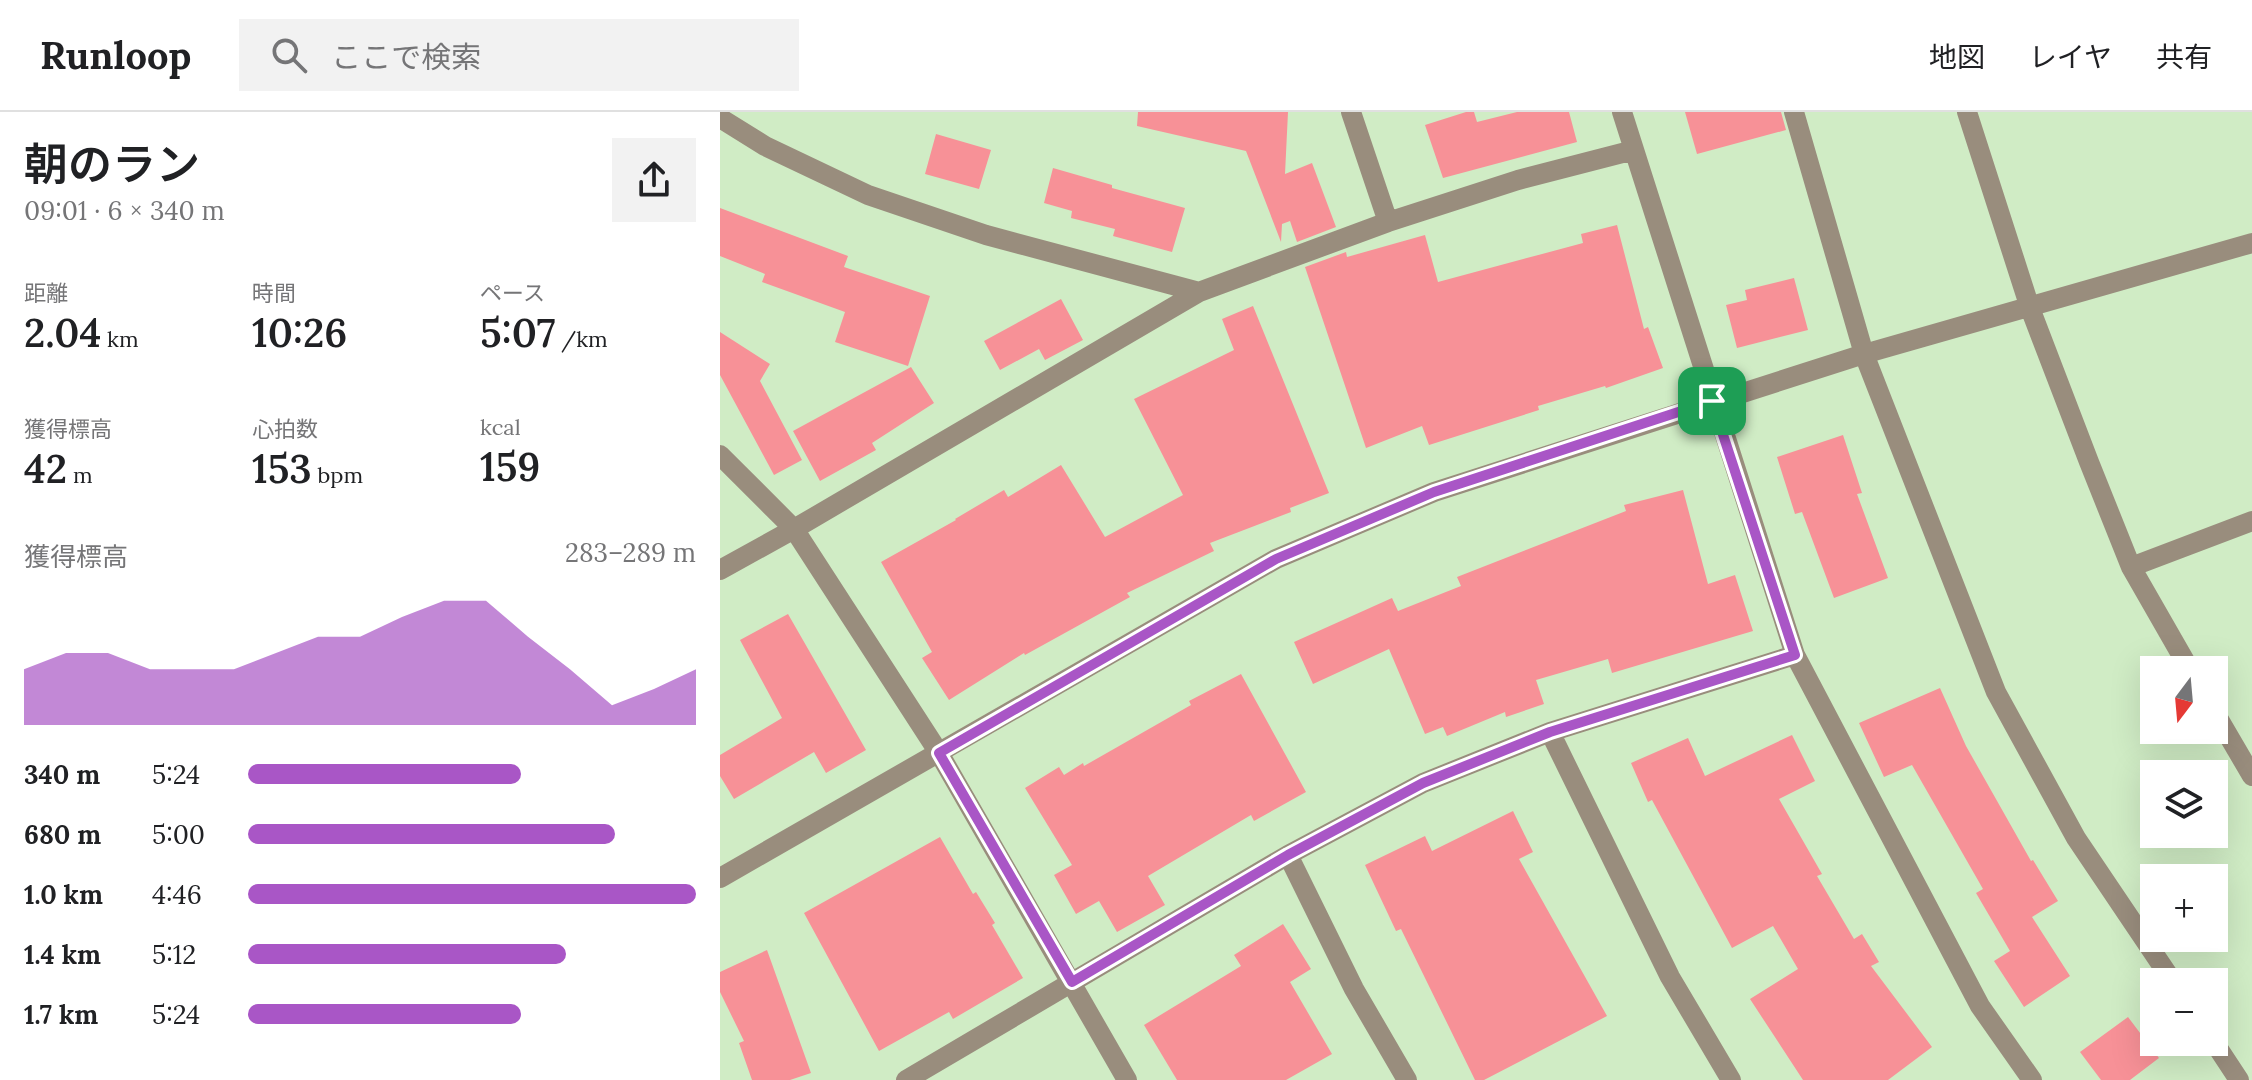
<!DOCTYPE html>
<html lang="ja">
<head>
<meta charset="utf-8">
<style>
  :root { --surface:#fff; --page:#f2f2f2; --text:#202124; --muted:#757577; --line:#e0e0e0; --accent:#a956c6 }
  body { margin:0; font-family:Lora,"Noto Sans JP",serif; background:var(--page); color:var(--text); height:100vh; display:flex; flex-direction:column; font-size:30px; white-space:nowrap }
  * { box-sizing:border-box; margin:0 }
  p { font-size:26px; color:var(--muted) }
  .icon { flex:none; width:44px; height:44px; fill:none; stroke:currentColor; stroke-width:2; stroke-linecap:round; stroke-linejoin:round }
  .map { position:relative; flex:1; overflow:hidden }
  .drawer { display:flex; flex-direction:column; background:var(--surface); width:720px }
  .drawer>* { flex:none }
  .needle { width:52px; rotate:196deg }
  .tools { position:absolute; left:1420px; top:544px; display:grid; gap:16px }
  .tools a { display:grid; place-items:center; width:88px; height:88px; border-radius:0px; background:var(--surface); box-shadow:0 8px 32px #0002; font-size:40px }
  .pin { position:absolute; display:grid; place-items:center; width:68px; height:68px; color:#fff; margin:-34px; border-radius:16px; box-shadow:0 4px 12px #0006 }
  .round { display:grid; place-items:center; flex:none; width:84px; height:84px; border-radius:0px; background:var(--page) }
  .head { display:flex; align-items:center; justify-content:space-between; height:136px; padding:0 24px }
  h1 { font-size:44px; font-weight:600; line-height:60px }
  .metrics { display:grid; grid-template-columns:repeat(3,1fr); gap:12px; height:136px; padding:8px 24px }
  .metrics div { display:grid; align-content:center }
  .metrics b { font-size:40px; font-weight:600 }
  .metrics small { font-size:22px; font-weight:400 }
  .metrics p { font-size:22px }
  .chart { height:224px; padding:16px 24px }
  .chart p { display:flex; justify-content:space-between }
  .chart svg { width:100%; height:144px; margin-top:8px; fill:var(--accent); opacity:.7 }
  ul { padding:0 24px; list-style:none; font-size:26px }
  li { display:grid; grid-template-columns:128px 96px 1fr; align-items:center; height:60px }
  li i { height:20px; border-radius:10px; background:var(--accent) }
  header { display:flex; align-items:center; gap:48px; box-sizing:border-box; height:112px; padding:0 40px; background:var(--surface); border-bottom:2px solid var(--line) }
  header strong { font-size:38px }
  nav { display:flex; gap:44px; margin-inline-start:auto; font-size:28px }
  .search { width:560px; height:72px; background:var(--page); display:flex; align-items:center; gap:20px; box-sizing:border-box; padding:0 28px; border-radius:0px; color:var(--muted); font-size:30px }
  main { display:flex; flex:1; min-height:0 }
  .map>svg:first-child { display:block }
  .building { fill:#f79197 }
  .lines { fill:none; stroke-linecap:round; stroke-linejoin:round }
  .minor { stroke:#998d7d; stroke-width:20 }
  .route-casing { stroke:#fff; stroke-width:16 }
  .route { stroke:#a956c6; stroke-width:10 }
</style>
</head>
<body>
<header>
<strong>Runloop</strong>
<div class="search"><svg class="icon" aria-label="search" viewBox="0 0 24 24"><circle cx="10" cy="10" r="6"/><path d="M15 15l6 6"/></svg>ここで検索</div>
<nav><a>地図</a><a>レイヤ</a><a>共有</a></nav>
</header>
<main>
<section class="drawer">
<div class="head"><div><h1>朝のラン</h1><p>09:01 · 6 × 340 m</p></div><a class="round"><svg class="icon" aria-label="share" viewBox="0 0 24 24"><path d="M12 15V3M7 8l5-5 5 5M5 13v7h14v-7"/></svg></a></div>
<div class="metrics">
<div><p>距離</p><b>2.04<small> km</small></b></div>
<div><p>時間</p><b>10:26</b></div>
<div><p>ペース</p><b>5:07<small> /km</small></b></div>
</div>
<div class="metrics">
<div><p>獲得標高</p><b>42<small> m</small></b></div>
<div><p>心拍数</p><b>153<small> bpm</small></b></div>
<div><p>kcal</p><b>159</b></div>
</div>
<div class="chart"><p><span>獲得標高</span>283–289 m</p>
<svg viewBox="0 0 160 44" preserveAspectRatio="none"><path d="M0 44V27L10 22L20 22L30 27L40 27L50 27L60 22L70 17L80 17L90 11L100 6L110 6L120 17L130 27L140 38L150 33L160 27V44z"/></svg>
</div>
<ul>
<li><b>340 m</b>5:24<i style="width:61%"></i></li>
<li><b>680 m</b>5:00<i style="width:82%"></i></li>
<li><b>1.0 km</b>4:46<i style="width:100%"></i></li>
<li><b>1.4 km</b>5:12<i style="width:71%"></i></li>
<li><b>1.7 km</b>5:24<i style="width:61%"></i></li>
</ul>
</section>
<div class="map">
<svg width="1532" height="968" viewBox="0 0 1532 968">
  <rect width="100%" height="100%" fill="#d0ecc5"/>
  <!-- building -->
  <path class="building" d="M 418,0 L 568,0 L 565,62 L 592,51 L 616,115 L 577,130 L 570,109 L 562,112 L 561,130 L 526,39 L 417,14 Z
    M 746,0 L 754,0 L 757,10 L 797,0 L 849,0 L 857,30 L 723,66 L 705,13 Z
    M 965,0 L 1061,0 L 1066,18 L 977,42 Z
    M 216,22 L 271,38 L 259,77 L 205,62 Z
    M 333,56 L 392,73 L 392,76 L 465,96 L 452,140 L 393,124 L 395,117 L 351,106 L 352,99 L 324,91 Z
    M 0,96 L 128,144 L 124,155 L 210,184 L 188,254 L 115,230 L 125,200 L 42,170 L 45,162 L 0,144 Z
    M 897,113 L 924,217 L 928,215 L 943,256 L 886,276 L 885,274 L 818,294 L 819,298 L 709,333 L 702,314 L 646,336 L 585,155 L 626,140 L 627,145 L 705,123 L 718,170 L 863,131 L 861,122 Z
    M 1074,166 L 1088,218 L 1017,236 L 1006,193 L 1027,188 L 1025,178 Z
    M 341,187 L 363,228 L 325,248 L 319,237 L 280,258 L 264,229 Z
    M 533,194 L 609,381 L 570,396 L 571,400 L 490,431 L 494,439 L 407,481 L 410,485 L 305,543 L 304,541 L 229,588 L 202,546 L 212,540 L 161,450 L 236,408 L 235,407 L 284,378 L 288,385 L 341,353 L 385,425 L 463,383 L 414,287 L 514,238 L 502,207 Z
    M 0,220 L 50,252 L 40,269 L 82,348 L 54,363 L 0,263 Z
    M 191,255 L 214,291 L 152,331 L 156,338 L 100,369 L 73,319 Z
    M 1123,323 L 1142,381 L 1137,382 L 1168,466 L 1114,486 L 1082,400 L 1075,402 L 1057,345 Z
    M 963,378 L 988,472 L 1015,463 L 1033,519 L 892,561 L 888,547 L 816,568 L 824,592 L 786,605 L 785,600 L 727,624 L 723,615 L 705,622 L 669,537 L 593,572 L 574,530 L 672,486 L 678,499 L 741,474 L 737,465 L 906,399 L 904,393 Z
    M 68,502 L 146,638 L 106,661 L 94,640 L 14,687 L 0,664 L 0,643 L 62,606 L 20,528 Z
    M 521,562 L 586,680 L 534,709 L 531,703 L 428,764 L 445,793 L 397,820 L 379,789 L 356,802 L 334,763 L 352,753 L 305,676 L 339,655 L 344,663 L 363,651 L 364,654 L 471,593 L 469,589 Z
    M 1220,576 L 1246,634 L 1311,749 L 1313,748 L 1338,789 L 1312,805 L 1350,864 L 1304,895 L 1274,849 L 1290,839 L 1256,781 L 1263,777 L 1192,653 L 1164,665 L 1139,611 Z
    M 1072,623 L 1095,669 L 1059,687 L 1102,762 L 1097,764 L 1134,827 L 1142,822 L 1159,850 L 1151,854 L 1212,935 L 1168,968 L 1083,968 L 1030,887 L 1078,857 L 1053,814 L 1012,836 L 932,688 L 928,690 L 911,651 L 968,626 L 985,664 Z
    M 793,699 L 813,740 L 799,747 L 887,904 L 764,968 L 755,968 L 681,817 L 676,819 L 645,753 L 705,724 L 712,739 Z
    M 220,725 L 253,782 L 256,780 L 275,811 L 272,813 L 303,866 L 233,907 L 229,900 L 159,939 L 84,801 Z
    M 563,812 L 591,857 L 570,870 L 612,942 L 566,968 L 457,968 L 424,913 L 521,854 L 514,843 Z
    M 47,838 L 91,961 L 70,968 L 32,968 L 19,931 L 24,929 L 0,880 L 0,860 Z
    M 1408,905 L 1439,946 L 1410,968 L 1381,968 L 1360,940 Z"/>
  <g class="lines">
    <!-- minor -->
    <path class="minor" d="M 631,0 L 668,110
      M 902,0 L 1075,543 L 1260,894 L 1312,968
      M 1074,0 L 1144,242 L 1276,580 L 1356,726 L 1453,870
      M 1247,0 L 1310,196 L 1369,350 L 1411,455 L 1470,558
      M 0,6 L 45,34 L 148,83 L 266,123 L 479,180
      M 0,343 L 74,417 L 219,641 L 407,968
      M 1411,455 L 1532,409
      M 0,458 L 74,417 L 479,180 L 668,110 L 798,68 L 914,38
      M 1494,599 L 1532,664
      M 830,620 L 950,865 L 1011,968
      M 568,743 L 634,877 L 687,968
      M 0,766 L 556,447 L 714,380 L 1144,242 L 1532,131
      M 1494,930 L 1519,968
      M 186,968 L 568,743 L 703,671 L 830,620 L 1075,543"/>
  </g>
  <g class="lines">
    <defs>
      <path id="route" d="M 992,289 L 1075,543 L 830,620 L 703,671 L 568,743 L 352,870 L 219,641 L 556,447 L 714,380 Z"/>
    </defs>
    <!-- route casing -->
    <use href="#route" class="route-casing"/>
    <!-- route -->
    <use href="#route" class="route"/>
  </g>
</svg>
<div class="tools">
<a><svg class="needle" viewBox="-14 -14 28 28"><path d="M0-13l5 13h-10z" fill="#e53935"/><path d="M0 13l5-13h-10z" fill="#757577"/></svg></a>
<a><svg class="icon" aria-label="layers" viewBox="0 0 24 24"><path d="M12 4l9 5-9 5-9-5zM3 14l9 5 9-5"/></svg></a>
<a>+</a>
<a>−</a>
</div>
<div class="pin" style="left:992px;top:289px;background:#1e9e55"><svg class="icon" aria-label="arrive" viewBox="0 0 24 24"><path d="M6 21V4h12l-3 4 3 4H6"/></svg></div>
</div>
</main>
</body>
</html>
